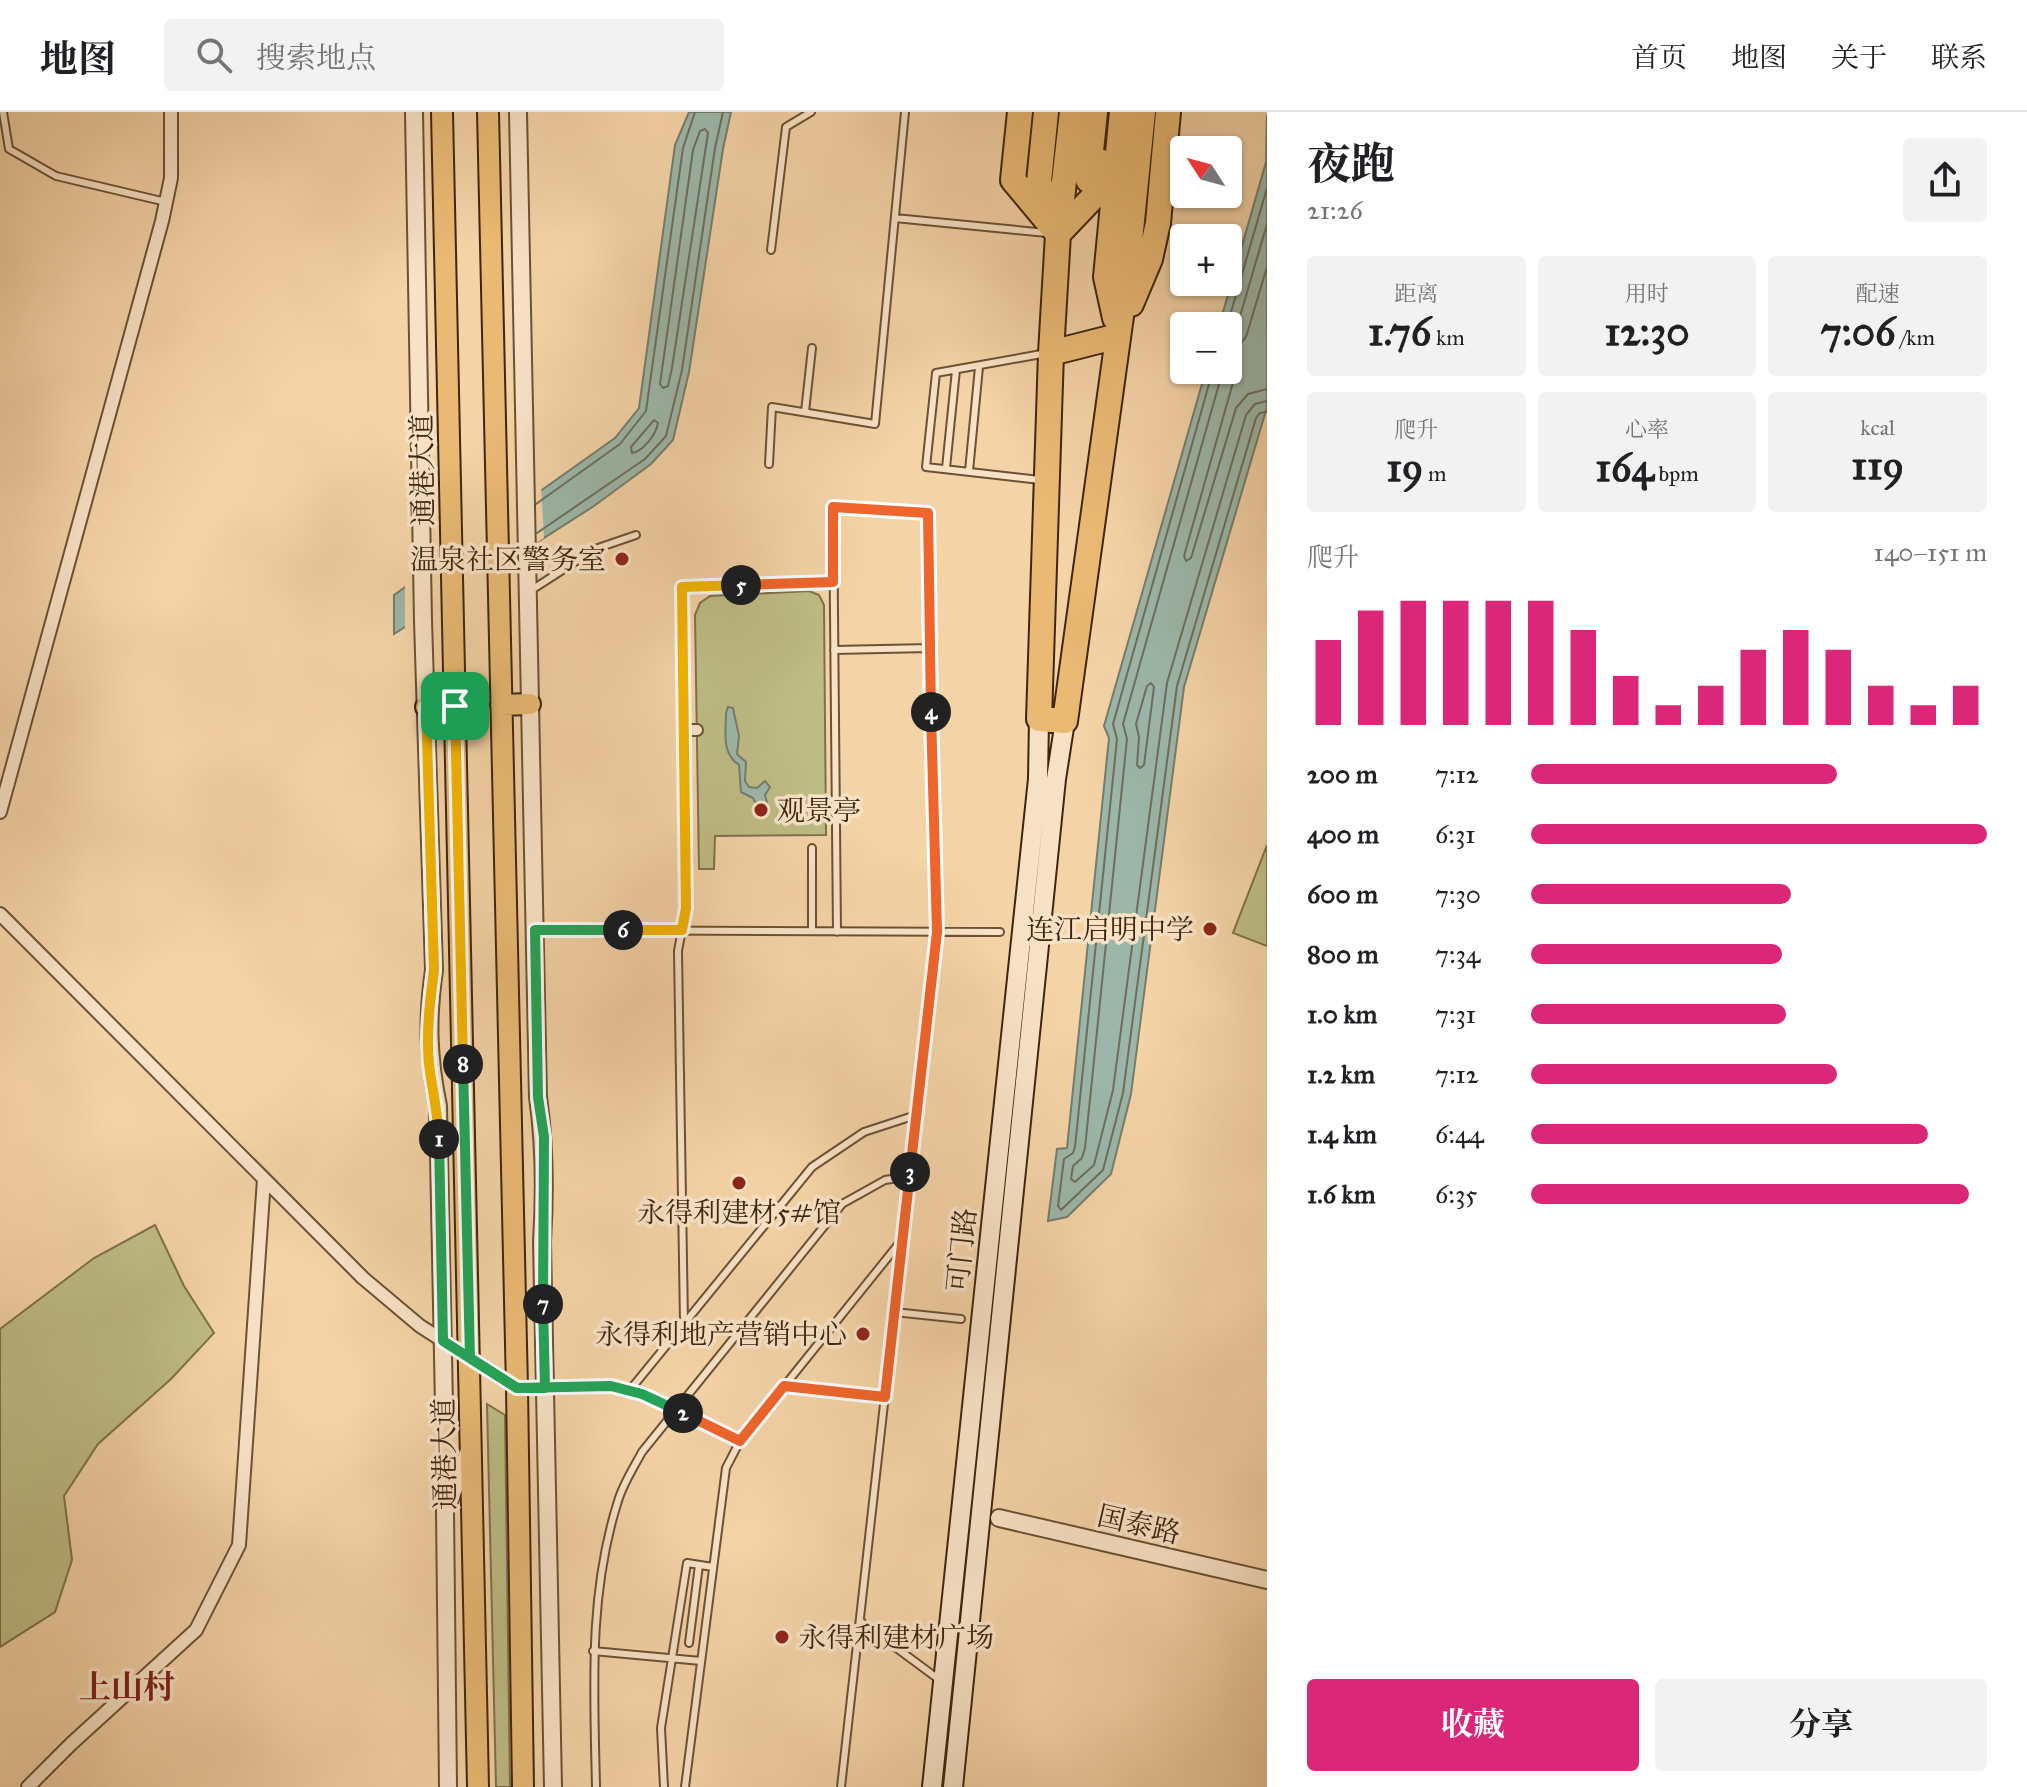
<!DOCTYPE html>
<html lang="zh">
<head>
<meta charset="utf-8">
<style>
  :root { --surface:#fff; --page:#f2f2f2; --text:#202124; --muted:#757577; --line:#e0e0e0; --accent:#db2777 }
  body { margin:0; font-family:"IM FELL Great Primer","Noto Serif SC",serif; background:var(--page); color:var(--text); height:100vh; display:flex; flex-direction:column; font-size:30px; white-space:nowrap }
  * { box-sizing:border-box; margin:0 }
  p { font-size:26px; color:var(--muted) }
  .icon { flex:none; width:44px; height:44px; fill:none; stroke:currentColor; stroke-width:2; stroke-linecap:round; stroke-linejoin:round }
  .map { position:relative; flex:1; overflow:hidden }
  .sheet { display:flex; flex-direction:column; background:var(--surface); width:760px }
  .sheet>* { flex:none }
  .needle { width:52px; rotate:306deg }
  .fabs { position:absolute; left:1170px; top:24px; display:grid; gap:16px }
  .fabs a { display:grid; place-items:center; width:72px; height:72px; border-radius:8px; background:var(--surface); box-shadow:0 2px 6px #0004; font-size:40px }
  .pin { position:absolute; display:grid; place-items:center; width:68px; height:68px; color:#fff; margin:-34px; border-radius:16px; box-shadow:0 4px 12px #0006 }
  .km { position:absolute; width:40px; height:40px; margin:-20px; border-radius:50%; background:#222; color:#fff; font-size:22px; line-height:40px; text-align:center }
  .round { display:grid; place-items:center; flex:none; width:84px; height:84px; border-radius:8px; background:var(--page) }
  .head { display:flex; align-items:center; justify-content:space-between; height:136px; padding:0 40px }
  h1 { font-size:44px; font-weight:700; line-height:60px }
  .figures { display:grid; grid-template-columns:repeat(3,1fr); gap:12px; height:136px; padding:8px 40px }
  .figures div { display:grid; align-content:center; border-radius:8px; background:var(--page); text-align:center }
  .figures b { font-size:40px; font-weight:700 }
  .figures small { font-size:22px; font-weight:400 }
  .figures p { font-size:22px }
  .chart { height:224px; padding:16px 40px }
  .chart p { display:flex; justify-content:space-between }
  .chart svg { width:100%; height:144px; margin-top:8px; stroke:var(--accent); stroke-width:6 }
  .action { display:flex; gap:16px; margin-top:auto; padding:16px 40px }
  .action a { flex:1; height:92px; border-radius:8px; background:var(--accent); color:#fff; font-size:32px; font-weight:700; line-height:92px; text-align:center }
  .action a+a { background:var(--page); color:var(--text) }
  ul { padding:0 40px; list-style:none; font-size:26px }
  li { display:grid; grid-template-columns:128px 96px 1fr; align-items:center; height:60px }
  li i { height:20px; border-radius:10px; background:var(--accent) }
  header { display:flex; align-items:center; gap:48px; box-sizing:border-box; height:112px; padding:0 40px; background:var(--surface); border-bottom:2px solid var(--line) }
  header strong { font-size:38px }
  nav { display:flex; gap:44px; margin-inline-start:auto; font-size:28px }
  .search { width:560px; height:72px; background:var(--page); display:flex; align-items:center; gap:20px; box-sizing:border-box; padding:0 28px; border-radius:8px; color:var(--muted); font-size:30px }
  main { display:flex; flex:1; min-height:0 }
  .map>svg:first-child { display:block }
  .green { fill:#bebc85; stroke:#7e714a; stroke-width:2 }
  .water { fill:#9cb7aa; stroke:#767d6c; stroke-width:2 }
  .pier { fill:#f4d3a7 }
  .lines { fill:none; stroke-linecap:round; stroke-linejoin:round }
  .shore { stroke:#6d6e5c; stroke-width:2 }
  .service-casing { stroke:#6c5134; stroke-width:10 }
  .pedestrian-casing { stroke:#6c5134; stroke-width:14 }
  .minor-casing { stroke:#6c5134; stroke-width:16 }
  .tertiary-casing { stroke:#6c5134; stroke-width:20 }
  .secondary-casing { stroke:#3e260e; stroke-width:22 }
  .primary-casing { stroke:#3e260e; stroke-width:24 }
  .motorway-casing { stroke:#3e260e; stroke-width:28 }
  .service { stroke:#f8e2c6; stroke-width:6 }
  .pedestrian { stroke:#f8e2c6; stroke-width:10 }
  .minor { stroke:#f8e2c6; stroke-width:12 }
  .tertiary { stroke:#f8e2c6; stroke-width:16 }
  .secondary { stroke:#f8e2c6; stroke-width:18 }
  .primary { stroke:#eaba74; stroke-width:20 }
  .motorway { stroke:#eaba74; stroke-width:24 }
  .split-1-casing { stroke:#fff; stroke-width:16 }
  .split-2-casing { stroke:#fff; stroke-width:16 }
  .split-3-casing { stroke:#fff; stroke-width:16 }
  .split-4-casing { stroke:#fff; stroke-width:16 }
  .split-5-casing { stroke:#fff; stroke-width:16 }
  .split-6-casing { stroke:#fff; stroke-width:16 }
  .split-7-casing { stroke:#fff; stroke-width:16 }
  .split-8-casing { stroke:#fff; stroke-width:16 }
  .split-9-casing { stroke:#fff; stroke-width:16 }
  .split-1 { stroke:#f5b400; stroke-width:10 }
  .split-2 { stroke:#22a559; stroke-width:10 }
  .split-3 { stroke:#f0652b; stroke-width:10 }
  .split-4 { stroke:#f0652b; stroke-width:10 }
  .split-5 { stroke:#f0652b; stroke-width:10 }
  .split-6 { stroke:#f5b400; stroke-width:10 }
  .split-7 { stroke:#22a559; stroke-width:10 }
  .split-8 { stroke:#22a559; stroke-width:10 }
  .split-9 { stroke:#f5b400; stroke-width:10 }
  .poi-dot { fill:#8f2418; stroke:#f8e2c6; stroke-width:3 }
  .labels { text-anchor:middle; stroke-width:7; stroke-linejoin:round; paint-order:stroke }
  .street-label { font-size:28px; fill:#3e260e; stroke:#f8e2c6 }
  .poi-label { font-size:28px; fill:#3e260e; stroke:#f8e2c6; text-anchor:end }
  .quarter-label { font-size:32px; font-weight:bold; fill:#7a1f14; stroke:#f8e2c6 }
</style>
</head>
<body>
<header>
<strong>地图</strong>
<div class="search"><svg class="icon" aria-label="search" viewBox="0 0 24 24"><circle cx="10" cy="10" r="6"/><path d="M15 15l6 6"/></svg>搜索地点</div>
<nav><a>首页</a><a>地图</a><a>关于</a><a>联系</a></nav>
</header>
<main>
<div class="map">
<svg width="1267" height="1675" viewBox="0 0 1267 1675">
  <rect width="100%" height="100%" fill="#f4d3a7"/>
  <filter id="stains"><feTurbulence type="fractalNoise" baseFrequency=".0025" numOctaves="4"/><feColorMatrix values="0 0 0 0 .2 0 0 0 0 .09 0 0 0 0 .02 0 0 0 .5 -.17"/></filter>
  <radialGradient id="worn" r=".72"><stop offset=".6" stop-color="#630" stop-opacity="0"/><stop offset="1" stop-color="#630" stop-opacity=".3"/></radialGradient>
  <!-- green -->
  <path class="green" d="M 809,479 L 819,483 L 824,493 L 826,723 L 715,724 L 714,757 L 699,757 L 695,503 L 700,491 L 710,484 Z
    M 1267,733 L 1267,834 L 1233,821 Z
    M 155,1113 L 184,1174 L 214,1221 L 171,1267 L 98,1332 L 64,1384 L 72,1448 L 55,1500 L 0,1535 L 0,1217 L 94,1146 Z
    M 487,1292 L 505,1303 L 510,1675 L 496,1675 Z"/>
  <!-- water -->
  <path class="water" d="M 689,0 L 731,0 L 723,37 L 689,260 L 673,328 L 651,352 L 594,394 L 394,522 L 394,483 L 615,326 L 639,296 L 675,33 Z
    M 1267,3 L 1267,295 L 1184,575 L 1131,982 L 1111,1062 L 1067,1105 L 1048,1109 L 1057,1037 L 1067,1036 L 1109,626 L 1104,614 L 1206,258 L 1228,258 L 1228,214 L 1219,214 L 1266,50 Z
    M 728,595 L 733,596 L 739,624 L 737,642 L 746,650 L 745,669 L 749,675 L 757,676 L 765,669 L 770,675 L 765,683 L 767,691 L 755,690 L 753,686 L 741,680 L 739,653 C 721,641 726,620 726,601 Z"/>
  <!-- pier -->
  <path class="pier" d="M 541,373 L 544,426 L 405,520 L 405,471 Z"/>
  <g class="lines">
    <!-- shore -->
    <path class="shore" d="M 705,17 L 708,21 L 672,256 L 668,274 L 663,276 L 660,272 L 693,38 L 700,19 Z
      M 1267,155 L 1246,225 L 1231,242 L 1235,255 L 1234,267 L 1184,444 L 1186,449 L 1191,446 L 1236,296 L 1248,282 L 1267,277
      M 1227,214 L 1267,76
      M 1228,229 L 1236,218 L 1267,112
      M 1213,258 L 1113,612 L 1117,627 L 1075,1035 L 1073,1041 L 1064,1047 L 1058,1094 L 1061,1098 L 1103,1058 L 1123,981 L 1177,574 L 1256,306 L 1260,301 L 1267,300
      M 1223,258 L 1123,612 L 1127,627 L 1085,1036 L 1082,1046 L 1073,1054 L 1071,1067 L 1075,1070 L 1094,1053 L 1113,978 L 1167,571 L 1246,303 L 1255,292 L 1267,289
      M 654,308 L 658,311 C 656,322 644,339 632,341 L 631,335 Z
      M 536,392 L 620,332 L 646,299 L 683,36 L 695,0
      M 537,421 L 645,347 L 666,324 L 682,258 L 715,36 L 723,0
      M 1151,571 L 1154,575 L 1144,653 L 1140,656 L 1137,653 L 1139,625 L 1136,612 L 1147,574 Z"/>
    <defs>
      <path id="service" d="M 3,0 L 9,37 L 56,64 L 166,90
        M 895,106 L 1047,121
        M 771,138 L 786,15 L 811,0
        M 805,300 L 812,236
        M 769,352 L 772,295 L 875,312 L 905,0
        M 946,356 L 956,258
        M 969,359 L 979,255
        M 1040,368 L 926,355 L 936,261 L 1047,241
        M 530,479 L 595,437 L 636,423
        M 834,538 L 930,536
        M 812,736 L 812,819
        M 536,818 L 1000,820
        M 837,820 L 833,395 L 928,401 L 937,820 L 841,1675
        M 894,1200 L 961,1207
        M 684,1211 L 678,839 L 686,796 L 682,475 L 833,470
        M 784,1274 L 885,1285
        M 548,1276 L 611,1274 L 630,1278 L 740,1329
        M 630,1278 L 812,1055 L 864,1020 L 916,1003
        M 860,1509 L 941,1569
        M 689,1531 L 699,1453
        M 593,1539 L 701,1549
        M 596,1675 C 594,1578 588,1483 618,1389 C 623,1372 634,1355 642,1340 L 842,1092 L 885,1068 L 910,1064
        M 664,1675 L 661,1616 L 687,1451 L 713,1455
        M 685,1675 L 726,1356 L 740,1329 L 901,1129"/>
      <path id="pedestrian" d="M 684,618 L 697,618"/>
      <path id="minor" d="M 0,700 L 162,109 L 171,66 L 171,0
        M 0,802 L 363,1166 L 420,1214 L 517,1276 L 545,1276
        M 28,1675 L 71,1632 L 196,1518 L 239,1433 L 264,1067"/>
      <path id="tertiary" d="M 414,0 L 423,509 L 434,858 C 427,907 428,945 438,994 L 444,1293
        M 518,0 L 538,985 C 545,1034 545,1081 542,1130 L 553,1675
        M 999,1406 L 1267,1468
        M 448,1675 L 445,1399 L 469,1339"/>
      <path id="secondary" d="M 932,1675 L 1038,667 L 1039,607
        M 953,1675 L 1056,667 L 1065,609"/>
      <path id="primary" d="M 442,0 L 478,1675
        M 488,0 L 517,1276 L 523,1675
        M 501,593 L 530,592
        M 426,595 L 455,594"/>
      <path id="motorway" d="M 1020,0 L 1013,68 L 1058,122
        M 1046,0 L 1039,70 L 1052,105
        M 1072,0 L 1058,122 L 1051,241 L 1039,607 L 1065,609 L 1126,168 L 1143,0
        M 1088,68 L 1095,0
        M 1058,122 L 1099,79 L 1102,50
        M 1131,192 L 1150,147 L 1158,111 L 1168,0
        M 1115,206 L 1106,165 L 1122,0
        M 1051,241 L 1118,224"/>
    </defs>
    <!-- service casing -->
    <use href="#service" class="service-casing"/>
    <!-- pedestrian casing -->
    <use href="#pedestrian" class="pedestrian-casing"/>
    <!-- minor casing -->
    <use href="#minor" class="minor-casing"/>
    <!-- tertiary casing -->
    <use href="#tertiary" class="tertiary-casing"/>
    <!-- secondary casing -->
    <use href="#secondary" class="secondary-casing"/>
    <!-- primary casing -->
    <use href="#primary" class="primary-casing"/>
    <!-- motorway casing -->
    <use href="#motorway" class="motorway-casing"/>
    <!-- service -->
    <use href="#service" class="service"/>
    <!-- pedestrian -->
    <use href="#pedestrian" class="pedestrian"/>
    <!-- minor -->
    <use href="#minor" class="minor"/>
    <!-- tertiary -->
    <use href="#tertiary" class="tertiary"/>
    <!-- secondary -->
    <use href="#secondary" class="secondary"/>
    <!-- primary -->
    <use href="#primary" class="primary"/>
    <!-- motorway -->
    <use href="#motorway" class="motorway"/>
  </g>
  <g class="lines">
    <defs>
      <path id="split-1" d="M 439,1027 C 438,1001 432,977 429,952 C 426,920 430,889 434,858 L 426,595 L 455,594"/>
      <path id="split-2" d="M 439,1027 L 443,1229 L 517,1276 L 611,1274 L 642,1282 L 683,1301"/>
      <path id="split-3" d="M 683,1301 L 740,1329 L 784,1274 L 885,1285 L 910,1060"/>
      <path id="split-4" d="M 910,1060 L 937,820 L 931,600"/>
      <path id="split-5" d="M 741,473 L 833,470 L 833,395 L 928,401 L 931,600"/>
      <path id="split-6" d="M 623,818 L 682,818 L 686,796 L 682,475 L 741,473"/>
      <path id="split-7" d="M 543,1192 L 544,1025 L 538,985 L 535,818 L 623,818"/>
      <path id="split-8" d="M 463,952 L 470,1246 L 517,1276 L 545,1276 L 543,1192"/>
      <path id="split-9" d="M 455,594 L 463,952"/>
    </defs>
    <!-- split-1 casing -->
    <use href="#split-1" class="split-1-casing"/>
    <!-- split-2 casing -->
    <use href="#split-2" class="split-2-casing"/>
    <!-- split-3 casing -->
    <use href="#split-3" class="split-3-casing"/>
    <!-- split-4 casing -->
    <use href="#split-4" class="split-4-casing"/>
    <!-- split-5 casing -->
    <use href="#split-5" class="split-5-casing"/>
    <!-- split-6 casing -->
    <use href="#split-6" class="split-6-casing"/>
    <!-- split-7 casing -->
    <use href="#split-7" class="split-7-casing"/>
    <!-- split-8 casing -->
    <use href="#split-8" class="split-8-casing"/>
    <!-- split-9 casing -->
    <use href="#split-9" class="split-9-casing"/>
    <!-- split-1 -->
    <use href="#split-1" class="split-1"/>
    <!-- split-2 -->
    <use href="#split-2" class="split-2"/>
    <!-- split-3 -->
    <use href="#split-3" class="split-3"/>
    <!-- split-4 -->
    <use href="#split-4" class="split-4"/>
    <!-- split-5 -->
    <use href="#split-5" class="split-5"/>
    <!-- split-6 -->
    <use href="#split-6" class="split-6"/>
    <!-- split-7 -->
    <use href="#split-7" class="split-7"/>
    <!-- split-8 -->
    <use href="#split-8" class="split-8"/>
    <!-- split-9 -->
    <use href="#split-9" class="split-9"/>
  </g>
  <!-- markers -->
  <g class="poi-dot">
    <circle cx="622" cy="447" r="8"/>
    <circle cx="761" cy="698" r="8"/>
    <circle cx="1210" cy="817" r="8"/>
    <circle cx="739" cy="1071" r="8"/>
    <circle cx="863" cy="1222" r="8"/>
    <circle cx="782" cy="1525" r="8"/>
  </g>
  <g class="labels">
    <!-- street labels -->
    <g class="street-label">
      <text transform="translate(422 358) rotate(-91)" y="10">通港大道</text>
      <text transform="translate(961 1138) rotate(-84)" y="10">可门路</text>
      <text transform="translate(444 1342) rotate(-91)" y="10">通港大道</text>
      <text transform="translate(1139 1412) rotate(13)" y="10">国泰路</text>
    </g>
    <!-- poi labels -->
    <g class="poi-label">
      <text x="606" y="457">温泉社区警务室</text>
      <text x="777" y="708" text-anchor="start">观景亭</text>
      <text x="1194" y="827">连江启明中学</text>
      <text x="739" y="1110" text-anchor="middle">永得利建材5#馆</text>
      <text x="847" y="1232">永得利地产营销中心</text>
      <text x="798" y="1535" text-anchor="start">永得利建材广场</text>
    </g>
    <!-- quarter labels -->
    <g class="quarter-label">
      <text x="127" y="1586">上山村</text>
    </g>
  </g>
  <rect width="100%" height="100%" filter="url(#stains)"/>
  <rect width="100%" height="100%" fill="url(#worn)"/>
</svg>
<div class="fabs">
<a><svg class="needle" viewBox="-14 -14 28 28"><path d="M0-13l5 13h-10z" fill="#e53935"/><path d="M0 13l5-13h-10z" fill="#757577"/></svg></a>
<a>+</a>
<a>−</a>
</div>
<div class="pin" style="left:455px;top:594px;background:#1e9e55"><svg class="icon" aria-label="arrive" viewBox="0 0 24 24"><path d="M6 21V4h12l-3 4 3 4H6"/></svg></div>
<b class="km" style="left:439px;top:1027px">1</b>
<b class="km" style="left:683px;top:1301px">2</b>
<b class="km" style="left:910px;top:1060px">3</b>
<b class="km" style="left:931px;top:600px">4</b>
<b class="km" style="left:741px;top:473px">5</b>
<b class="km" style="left:623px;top:818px">6</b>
<b class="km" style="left:543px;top:1192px">7</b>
<b class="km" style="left:463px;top:952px">8</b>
</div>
<section class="sheet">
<div class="head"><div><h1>夜跑</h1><p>21:26</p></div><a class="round"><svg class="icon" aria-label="share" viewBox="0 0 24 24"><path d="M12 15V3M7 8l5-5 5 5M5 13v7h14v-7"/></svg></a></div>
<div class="figures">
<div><p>距离</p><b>1.76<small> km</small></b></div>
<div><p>用时</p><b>12:30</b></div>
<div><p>配速</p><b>7:06<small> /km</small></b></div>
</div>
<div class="figures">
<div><p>爬升</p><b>19<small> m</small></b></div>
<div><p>心率</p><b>164<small> bpm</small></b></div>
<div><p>kcal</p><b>119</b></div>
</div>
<div class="chart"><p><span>爬升</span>140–151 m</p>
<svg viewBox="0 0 160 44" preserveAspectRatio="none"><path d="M5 44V18M15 44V9M25 44V6M35 44V6M45 44V6M55 44V6M65 44V15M75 44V29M85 44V38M95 44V32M105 44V21M115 44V15M125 44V21M135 44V32M145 44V38M155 44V32"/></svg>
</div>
<ul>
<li><b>200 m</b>7:12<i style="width:67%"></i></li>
<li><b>400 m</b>6:31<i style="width:100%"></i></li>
<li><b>600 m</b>7:30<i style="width:57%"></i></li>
<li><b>800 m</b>7:34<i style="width:55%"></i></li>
<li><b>1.0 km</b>7:31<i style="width:56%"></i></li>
<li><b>1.2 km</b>7:12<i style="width:67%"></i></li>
<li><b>1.4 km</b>6:44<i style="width:87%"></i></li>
<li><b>1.6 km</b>6:35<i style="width:96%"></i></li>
</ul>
<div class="action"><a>收藏</a><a>分享</a></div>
</section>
</main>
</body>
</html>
